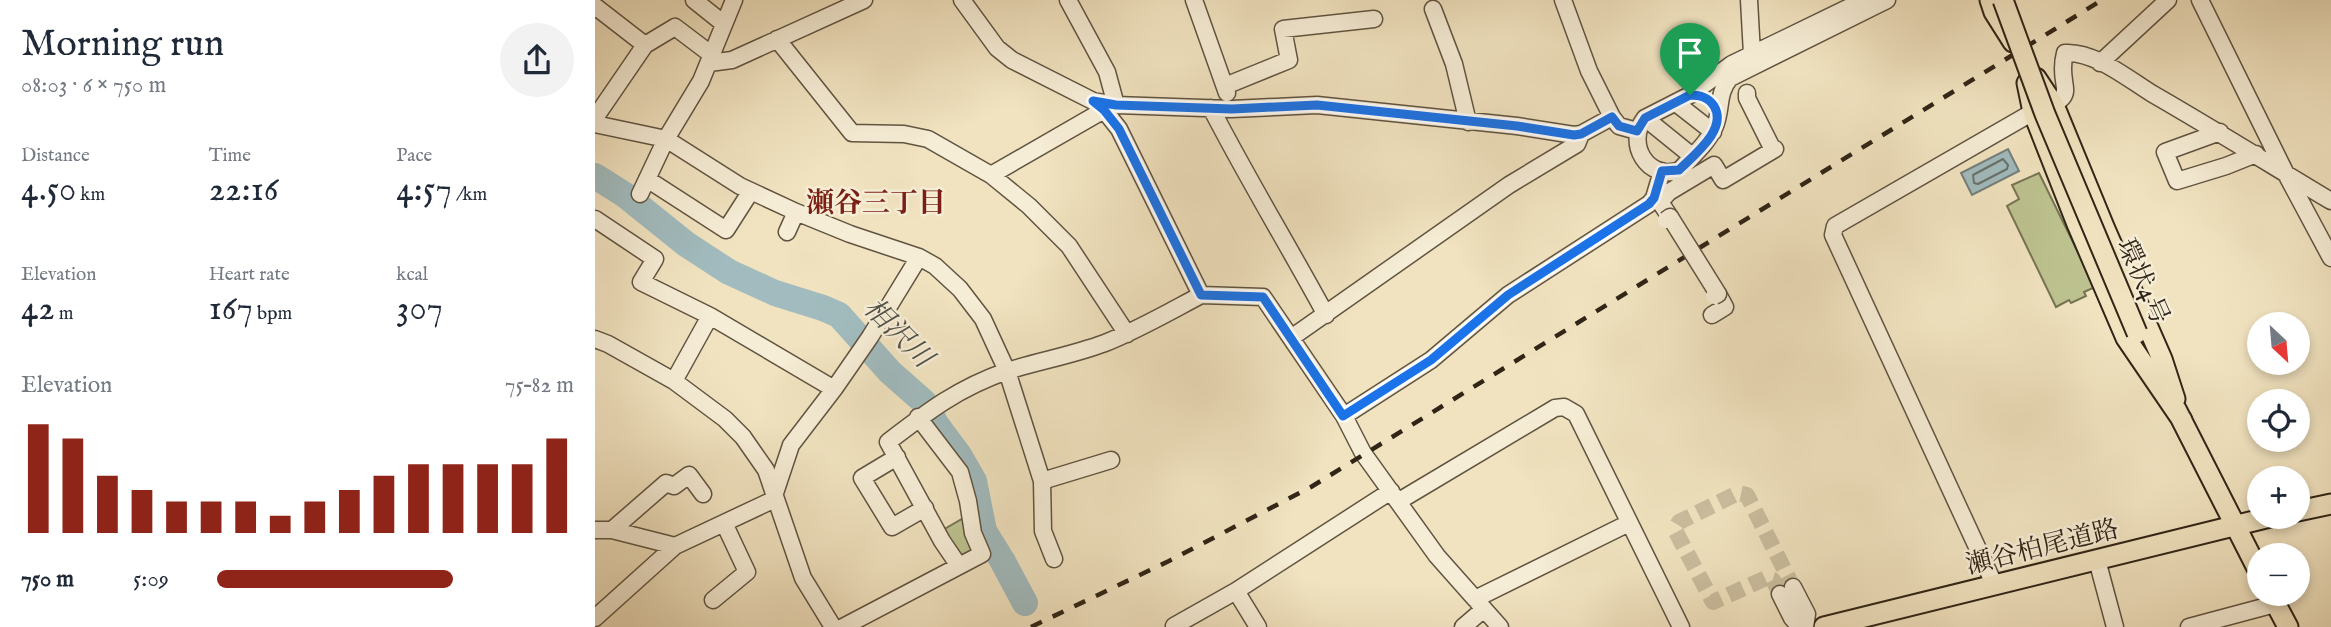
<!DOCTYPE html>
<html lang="en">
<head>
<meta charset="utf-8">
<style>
  :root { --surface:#fff; --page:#f2f2f3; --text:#1f2937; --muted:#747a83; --accent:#8f2418 }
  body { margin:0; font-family:"IM FELL English","Noto Serif JP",serif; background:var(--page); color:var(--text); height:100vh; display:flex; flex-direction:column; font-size:26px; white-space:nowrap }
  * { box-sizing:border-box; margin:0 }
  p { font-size:23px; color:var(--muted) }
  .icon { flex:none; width:38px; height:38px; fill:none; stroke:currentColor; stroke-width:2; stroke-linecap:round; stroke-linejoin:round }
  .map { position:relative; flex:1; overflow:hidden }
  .drawer { display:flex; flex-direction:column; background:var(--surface); width:595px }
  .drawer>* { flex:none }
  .needle { width:46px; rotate:154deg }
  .fabs { position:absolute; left:1652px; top:312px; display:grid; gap:14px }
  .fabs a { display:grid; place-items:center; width:63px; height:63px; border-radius:50%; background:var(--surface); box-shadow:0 4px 10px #0003; font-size:35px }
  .pin { position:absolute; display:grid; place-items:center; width:60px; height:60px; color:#fff; margin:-72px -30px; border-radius:50% 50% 50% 0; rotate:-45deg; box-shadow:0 0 7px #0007 }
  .pin .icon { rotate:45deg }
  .round { display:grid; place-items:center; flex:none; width:74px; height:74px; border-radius:37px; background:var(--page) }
  .overview { display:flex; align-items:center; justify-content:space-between; height:119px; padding:0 21px }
  h1 { font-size:38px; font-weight:600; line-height:52px }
  .stats { display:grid; grid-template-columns:repeat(3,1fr); gap:10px; height:119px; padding:7px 21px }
  .stats div { display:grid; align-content:center }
  .stats b { font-size:35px; font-weight:600 }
  .stats small { font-size:19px; font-weight:400 }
  .stats p { font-size:19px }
  .chart { height:196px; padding:14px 21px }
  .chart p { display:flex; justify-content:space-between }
  .chart svg { width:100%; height:126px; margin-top:7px; stroke:var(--accent); stroke-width:6 }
  ul { padding:0 21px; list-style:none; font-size:23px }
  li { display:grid; grid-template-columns:112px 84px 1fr; align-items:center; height:52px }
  li i { height:18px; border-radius:9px; background:var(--accent) }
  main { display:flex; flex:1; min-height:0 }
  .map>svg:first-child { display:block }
  .green { fill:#bdc390; stroke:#767454; stroke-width:2 }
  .water { fill:#a1bbbe; stroke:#747f7b; stroke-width:2 }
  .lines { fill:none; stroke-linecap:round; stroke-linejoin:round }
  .shore { stroke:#68706a; stroke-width:2 }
  .river { stroke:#a1bbbe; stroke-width:26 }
  .minor-tunnel { stroke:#cabd9e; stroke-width:16; stroke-dasharray:16 8; stroke-linecap:butt }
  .minor-casing { stroke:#605441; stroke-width:19 }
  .major-casing { stroke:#302517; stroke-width:23 }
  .minor { stroke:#f6edd6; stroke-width:16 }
  .major { stroke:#f1e3c0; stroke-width:19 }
  .rail { stroke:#302517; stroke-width:4.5; stroke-dasharray:12 12; stroke-linecap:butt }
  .minor-bridge-casing { stroke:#605441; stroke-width:19; stroke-linecap:butt }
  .major-bridge-casing { stroke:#302517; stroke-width:23; stroke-linecap:butt }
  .minor-bridge { stroke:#f6edd6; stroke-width:16 }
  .major-bridge { stroke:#f1e3c0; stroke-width:19 }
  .route-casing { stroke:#fff; stroke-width:14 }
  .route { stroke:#1a73e8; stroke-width:9 }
  .labels { text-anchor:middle; stroke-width:5; stroke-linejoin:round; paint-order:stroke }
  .street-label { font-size:26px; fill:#302517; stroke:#f6edd6 }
  .neighbourhood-label { font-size:28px; font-weight:bold; fill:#7a1f14; stroke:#f6edd6 }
  .water-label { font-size:28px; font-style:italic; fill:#525249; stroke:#f6edd6 }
</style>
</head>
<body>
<main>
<section class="drawer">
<div class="overview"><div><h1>Morning run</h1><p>08:03 · 6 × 750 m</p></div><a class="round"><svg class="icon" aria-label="share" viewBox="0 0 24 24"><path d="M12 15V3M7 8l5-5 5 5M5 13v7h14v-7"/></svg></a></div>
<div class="stats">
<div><p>Distance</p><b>4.50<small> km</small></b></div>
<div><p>Time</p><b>22:16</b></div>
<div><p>Pace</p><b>4:57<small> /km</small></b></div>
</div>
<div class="stats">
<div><p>Elevation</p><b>42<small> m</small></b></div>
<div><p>Heart rate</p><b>167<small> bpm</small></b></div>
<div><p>kcal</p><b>307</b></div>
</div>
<div class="chart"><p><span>Elevation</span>75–82 m</p>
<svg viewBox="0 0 160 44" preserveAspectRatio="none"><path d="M5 44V6M15 44V11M25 44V24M35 44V29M45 44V33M55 44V33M65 44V33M75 44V38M85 44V33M95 44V29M105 44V24M115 44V20M125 44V20M135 44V20M145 44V20M155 44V11"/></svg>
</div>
<ul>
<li><b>750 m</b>5:09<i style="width:66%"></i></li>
</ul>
</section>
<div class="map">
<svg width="1736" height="627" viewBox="0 0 1736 627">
  <rect width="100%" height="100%" fill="#f1e3c0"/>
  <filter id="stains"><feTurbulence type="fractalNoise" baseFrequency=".00286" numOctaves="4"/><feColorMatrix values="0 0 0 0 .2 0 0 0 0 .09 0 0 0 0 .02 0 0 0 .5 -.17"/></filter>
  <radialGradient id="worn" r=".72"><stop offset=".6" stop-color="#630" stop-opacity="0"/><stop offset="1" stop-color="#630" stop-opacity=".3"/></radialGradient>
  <!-- green -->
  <path class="green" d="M 1444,173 L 1500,287 L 1489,292 L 1491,296 L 1476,303 L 1474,300 L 1461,307 L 1412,206 L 1424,199 L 1417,185 Z
    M 372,516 L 384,552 L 367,563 L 346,531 Z"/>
  <!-- water -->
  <path class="water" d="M 1413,149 L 1424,171 L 1377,195 L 1366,173 Z"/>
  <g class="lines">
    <!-- shore -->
    <path class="shore" d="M 1408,159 L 1413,165 L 1412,169 L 1383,184 L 1379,183 L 1378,175 Z"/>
    <!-- river -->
    <path class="river" d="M 0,176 L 30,195 L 91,244 L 134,272 L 180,293 L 228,308 L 244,315 L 295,372 L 329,402 L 341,424 L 364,455 L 379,481 L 389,531 L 407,560 L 430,603"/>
    <!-- minor-tunnel -->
    <path class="minor-tunnel" d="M 1185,594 L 1178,580 L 1171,578 L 1118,602 L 1081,532 L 1081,527 L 1084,522 L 1143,493 L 1152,495 L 1198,587"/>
    <defs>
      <path id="minor" d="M 99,0 L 129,24
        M 367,0 L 402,48 L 417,60 L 498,101 L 521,105 L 637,109 L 722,105 L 922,126 L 979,135 L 986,134 L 1017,117
        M 473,0 L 512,72 L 521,105
        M 599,0 L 632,93
        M 968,0 L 994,71 L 1017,117 L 1024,126 L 1042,131
        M 1154,0 L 1157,54
        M 1269,0 L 1137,64 L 1095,95 L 1050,118 C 1030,143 1053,182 1085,170 C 1097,156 1113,143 1120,126 C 1127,109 1122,93 1135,78 L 1292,0
        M 1605,0 L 1691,174 L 1736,258
        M 0,9 L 1,7 L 50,45 L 80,27 L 117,55
        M 838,9 L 859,64 L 873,122
        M 182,39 L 257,133 L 309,134 L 333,139 L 396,175 L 434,206 L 474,246 L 532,334
        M 114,63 L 137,60 L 269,0
        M 1505,63 L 1573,0
        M 630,86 L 694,60 L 688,29 L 779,19
        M 1152,93 L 1152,98 L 1178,150
        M 498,101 L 509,110 L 524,129 L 606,295 L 668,297 L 749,416
        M 1081,103 L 1118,132
        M 616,108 C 652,178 693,245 731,315
        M 0,118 L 50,45
        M 1050,118 L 1097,156
        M 0,124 L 71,139 L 145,186 L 201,212 L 255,234 L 324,257 L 340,266 L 365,289 L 388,319 L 412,371 L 447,481 L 448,531 L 459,559
        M 1625,132 L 1570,152 L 1582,181 L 1631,166 L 1661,154
        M 396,175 L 509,110
        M 52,179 L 131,230 L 156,191
        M 45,194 L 71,139 L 106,81 L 139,0
        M 1075,217 L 1065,202 L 1074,192 L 1119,165 L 1128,180 L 1180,149
        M 0,219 L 60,259 L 46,282 L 115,316 L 239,389
        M 192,232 L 201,212
        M 1117,315 L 1130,307 L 1123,294
        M 696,338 L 914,185 L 982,144 L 986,134
        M 0,339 L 13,344 L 79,381 L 130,419 L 148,437 L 171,470 L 208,578 L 238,627
        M 79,381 L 115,316
        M 302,457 L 267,478 L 297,527 L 330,508
        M 447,481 L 516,460
        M 180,493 L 196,445 L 239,389 L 275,337 L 324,257
        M 804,501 L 960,408 L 969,407 L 981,414 L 1086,627
        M 0,530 L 17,530 L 80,546 L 180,499
        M 17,530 L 71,483 L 79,486 L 94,475 L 108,494
        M 1502,560 L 1520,627
        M 364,566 L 347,541 L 293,442 C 332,412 363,388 412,371 C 444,361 478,355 510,343 C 543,330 574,312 606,295
        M 1400,586 L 1238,235 L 1240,226 L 1438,112 C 1491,95 1460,90 1470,53 C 1499,51 1532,78 1556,93 C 1617,128 1676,165 1736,201
        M 1198,587 L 1212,614 L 1210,627
        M 1185,594 L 1197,618 L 1205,627
        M 880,599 L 1034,523
        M 118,600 L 152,572 L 129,523
        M 0,618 L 80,546
        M 579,626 L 641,591
        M 248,627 L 387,554 L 378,533 L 373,501 L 365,472 L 323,417
        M 663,627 L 641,591 L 796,491
        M 868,627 L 889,609
        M 905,627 L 842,556 L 768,453 L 749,416 L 836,360 L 913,295 L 1054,204 L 1059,198 L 1067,171
        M 1594,627 L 1680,604"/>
      <path id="major" d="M 1395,0 L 1399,12 L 1418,42
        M 1441,78 L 1459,105 L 1510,229 L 1567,359 L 1580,399
        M 1432,83 L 1438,112 L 1482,224 L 1531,338 L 1587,420
        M 1581,409 L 1664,572
        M 1703,511 L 1736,504
        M 1675,593 L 1693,627
        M 1229,627 L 1679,516"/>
    </defs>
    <!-- minor casing -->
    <use href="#minor" class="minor-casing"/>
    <!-- major casing -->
    <use href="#major" class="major-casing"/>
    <!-- minor -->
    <use href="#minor" class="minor"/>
    <!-- major -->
    <use href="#major" class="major"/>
    <!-- rail -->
    <path class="rail" d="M 436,627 L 574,561 L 716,487 L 1507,0"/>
    <defs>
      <path id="minor-bridge" d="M 1071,220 L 1075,217 L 1123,294 L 1119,296"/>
      <path id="major-bridge" d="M 1408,0 L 1450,114 L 1542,333"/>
    </defs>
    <!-- minor-bridge casing -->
    <use href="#minor-bridge" class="minor-bridge-casing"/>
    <!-- major-bridge casing -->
    <use href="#major-bridge" class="major-bridge-casing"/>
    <!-- minor-bridge -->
    <use href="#minor-bridge" class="minor-bridge"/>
    <!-- major-bridge -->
    <use href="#major-bridge" class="major-bridge"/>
  </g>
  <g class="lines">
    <defs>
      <path id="route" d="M 1095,95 C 1105,95 1113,97 1119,106 C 1133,129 1099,155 1084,170 L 1067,171 L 1059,198 L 1054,204 L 913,295 L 836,360 L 748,416 L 668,297 L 606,295 L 524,129 L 509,110 L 498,101 L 521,105 L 637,109 L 722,105 L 922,126 L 979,135 L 986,134 L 1017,117 L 1024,126 L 1042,131 L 1050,118 Z"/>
    </defs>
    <!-- route casing -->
    <use href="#route" class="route-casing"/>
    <!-- route -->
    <use href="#route" class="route"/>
  </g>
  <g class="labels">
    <!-- street labels -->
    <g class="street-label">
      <text transform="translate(1549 281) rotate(66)" y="9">環状4号</text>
      <text transform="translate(1447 546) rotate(-14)" y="9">瀬谷柏尾道路</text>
    </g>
    <!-- neighbourhood labels -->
    <g class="neighbourhood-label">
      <text x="281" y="212">瀬谷三丁目</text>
    </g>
    <!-- water labels -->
    <g class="water-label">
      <text transform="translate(304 332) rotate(45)" y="10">相沢川</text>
    </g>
  </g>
  <rect width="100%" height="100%" filter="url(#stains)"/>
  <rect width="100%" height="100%" fill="url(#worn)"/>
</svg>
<div class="fabs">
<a><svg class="needle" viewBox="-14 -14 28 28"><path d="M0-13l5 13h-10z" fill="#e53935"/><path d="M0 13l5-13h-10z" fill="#747a83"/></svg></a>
<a><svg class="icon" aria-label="locate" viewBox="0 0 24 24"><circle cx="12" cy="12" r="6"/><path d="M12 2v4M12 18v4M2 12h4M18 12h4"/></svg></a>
<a>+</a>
<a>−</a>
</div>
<div class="pin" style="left:1095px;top:95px;background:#1e9e55"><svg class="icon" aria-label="arrive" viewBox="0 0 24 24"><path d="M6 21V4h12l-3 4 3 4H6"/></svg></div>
</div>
</main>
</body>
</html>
